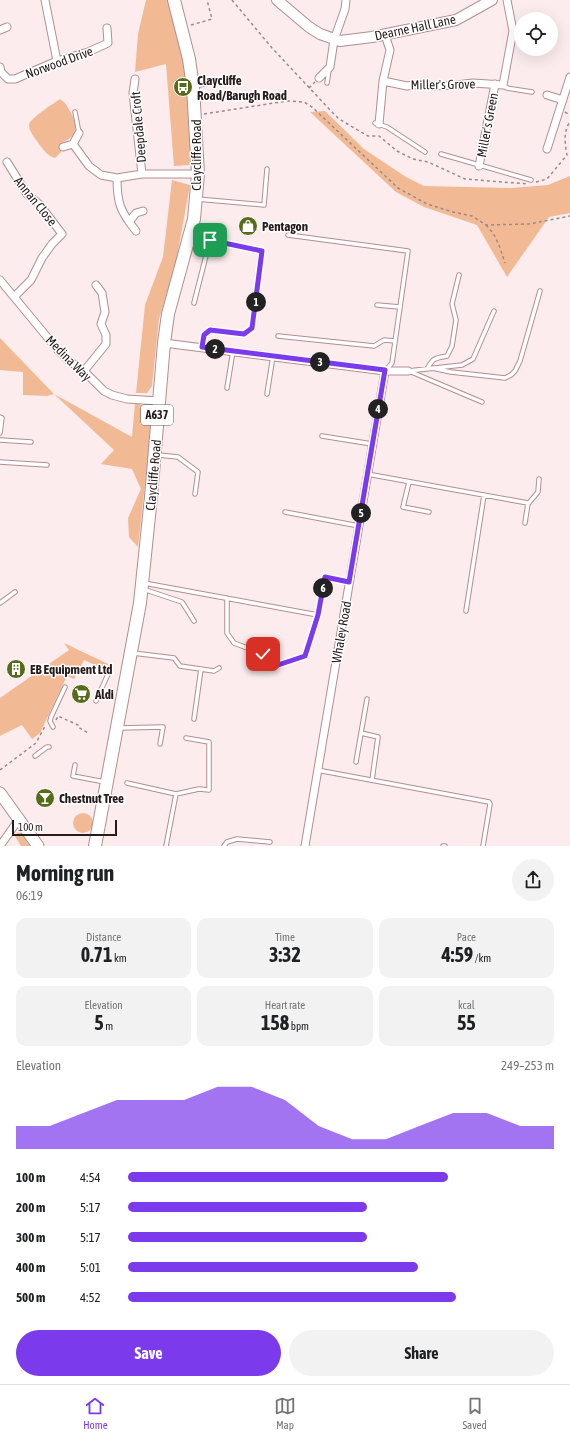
<!DOCTYPE html>
<html lang="en">
<head>
<meta charset="utf-8">
<style>
  :root { --surface:#fff; --page:#f2f2f2; --text:#202124; --muted:#757577; --line:#e0e0e0; --accent:#7c3aed }
  body { margin:0; font-family:"Asap Condensed",sans-serif; background:var(--page); color:var(--text); height:100vh; display:flex; flex-direction:column; font-size:15px; white-space:nowrap }
  * { box-sizing:border-box; margin:0 }
  p { font-size:13px; color:var(--muted) }
  .icon { flex:none; width:22px; height:22px; fill:none; stroke:currentColor; stroke-width:2; stroke-linecap:round; stroke-linejoin:round }
  .map { position:relative; height:846px; overflow:hidden }
  .panel { display:flex; flex-direction:column; background:var(--surface); flex:1 }
  .panel>* { flex:none }
  .controls { position:absolute; left:514px; top:12px; display:grid; gap:8px }
  .controls a { display:grid; place-items:center; width:44px; height:44px; border-radius:50%; background:var(--surface); box-shadow:0 4px 16px #0002; font-size:20px }
  .scale { position:absolute; left:12px; bottom:10px; width:105px; box-sizing:border-box; padding-left:4px; border:2px solid #281b1c; border-top:0; font-size:11px; line-height:14px; white-space:nowrap; color:#281b1c; -webkit-text-stroke:3px #fff; paint-order:stroke }
  .pin { position:absolute; display:grid; place-items:center; width:34px; height:34px; color:#fff; margin:-17px; border-radius:8px; box-shadow:0 2px 6px #0006 }
  .km { position:absolute; width:20px; height:20px; margin:-10px; border-radius:50%; background:#222; color:#fff; font-size:11px; line-height:20px; text-align:center }
  .round { display:grid; place-items:center; flex:none; width:42px; height:42px; border-radius:21px; background:var(--page) }
  .overview { display:flex; align-items:center; justify-content:space-between; height:68px; padding:0 16px }
  h1 { font-size:22px; font-weight:700; line-height:30px }
  .figures { display:grid; grid-template-columns:repeat(3,1fr); gap:6px; height:68px; padding:4px 16px }
  .figures div { display:grid; align-content:center; border-radius:10px; background:var(--page); text-align:center }
  .figures b { font-size:20px; font-weight:700 }
  .figures small { font-size:11px; font-weight:400 }
  .figures p { font-size:11px }
  .chart { height:112px; padding:8px 16px }
  .chart p { display:flex; justify-content:space-between }
  .chart svg { width:100%; height:72px; margin-top:4px; fill:var(--accent); opacity:.7 }
  .cta { display:flex; gap:8px; margin-top:auto; padding:8px 16px }
  .cta a { flex:1; height:46px; border-radius:24px; background:var(--accent); color:#fff; font-size:16px; font-weight:700; line-height:46px; text-align:center }
  .cta a+a { background:var(--page); color:var(--text) }
  ul { padding:0 16px; list-style:none; font-size:13px }
  li { display:grid; grid-template-columns:64px 48px 1fr; align-items:center; height:30px }
  li i { height:10px; border-radius:5px; background:var(--accent) }
  .dock { display:flex; justify-content:space-around; align-items:center; height:56px; border-top:1px solid var(--line); background:var(--surface); font-size:11px; color:var(--muted) }
  .dock a { display:grid; justify-items:center; gap:2px }
  .dock .on { color:var(--accent) }
  .map>svg:first-child { display:block }
  .green { fill:#f1ba94 }
  .lines { fill:none; stroke-linecap:round; stroke-linejoin:round }
  .service-casing { stroke:#b28e92; stroke-width:5.5 }
  .minor-casing { stroke:#b28e92; stroke-width:9 }
  .secondary-casing { stroke:#b28e92; stroke-width:12 }
  .primary-casing { stroke:#b28e92; stroke-width:13 }
  .trunk-casing { stroke:#b28e92; stroke-width:14 }
  .path { stroke:#998b8c; stroke-width:1.5; stroke-dasharray:3 3; stroke-linecap:butt }
  .service { stroke:#fff; stroke-width:3.5 }
  .minor { stroke:#fff; stroke-width:7 }
  .secondary { stroke:#fff; stroke-width:10 }
  .primary { stroke:#fff; stroke-width:11 }
  .trunk { stroke:#fff; stroke-width:12 }
  .route-casing { stroke:#fff; stroke-width:8 }
  .route { stroke:#7c3aed; stroke-width:5 }
  .labels { text-anchor:middle; stroke-width:3; stroke-linejoin:round; paint-order:stroke }
  .shield { fill:#fff; stroke:#685f60; stroke-width:1 }
  .shield-label { font-size:12px; font-weight:bold; fill:#281b1c }
  .street-label { font-size:13px; fill:#281b1c; stroke:#fff }
  .poi-label { font-size:13px; font-weight:bold; fill:#281b1c; stroke:#fff; text-anchor:start }
</style>
</head>
<body>
<div class="map">
<svg width="570" height="846" viewBox="0 0 570 846">
  <rect width="100%" height="100%" fill="#fceced"/>
  <!-- green -->
  <path class="green" d="M 146,0 L 167,0 L 178,32 L 185,60 L 192,161 L 190,165 L 174,166 L 166,64 L 135,72 L 138,34 Z
    M 60,99 C 65,102 67,106 70,111 C 78,126 79,136 61,143 L 61,152 L 55,158 C 47,156 44,150 39,144 C 36,139 29,132 29,125 C 30,118 53,104 60,99 Z
    M 325,111 L 364,149 L 406,177 L 424,186 L 512,188 L 548,185 L 570,176 L 570,213 L 549,217 L 507,277 L 477,225 L 424,207 L 396,192 L 310,112 Z
    M 172,180 L 190,185 L 175,268 L 159,319 L 152,386 L 147,393 L 136,393 L 145,305 L 163,257 Z
    M 0,338 L 54,394 L 132,437 L 135,403 L 145,406 L 152,421 L 138,547 L 129,537 L 128,518 L 141,489 L 132,469 L 101,464 L 114,450 L 54,394 L 47,396 L 23,395 L 23,372 L 0,370 Z
    M 64,643 L 108,664 L 106,670 L 84,660 L 74,679 L 67,676 L 40,733 L 32,739 L 22,725 L 0,736 L 0,698 L 69,650 Z
    M73 823a10 10 0 1 1 20 0a10 10 0 1 1-20 0Z
    M 19,830 L 30,846 L 21,846 L 15,836 Z"/>
  <g class="lines">
    <defs>
      <path id="service" d="M 327,83 L 329,70
        M 503,85 L 507,88 L 532,92
        M 195,86 L 230,78
        M 75,112 L 79,133
        M 375,123 L 387,127 L 425,152
        M 441,154 L 531,180
        M 197,199 L 264,205 L 267,169
        M 288,235 L 408,251 L 392,363 L 386,370
        M 194,303 L 210,240 L 262,251 L 252,328 L 244,334 L 209,330 L 204,335 L 202,347
        M 377,305 L 400,307
        M 278,336 L 374,346 L 384,340 L 395,341
        M 432,368 L 451,372 L 505,378 L 511,375 L 515,371 L 520,361 L 540,291
        M 427,369 C 433,358 435,358 447,356 L 452,346 L 456,320 L 452,304 L 459,275
        M 408,371 L 462,365 L 473,359 L 494,311
        M 409,371 L 482,402
        M 227,388 L 233,351
        M 267,394 L 273,356
        M 0,417 L 2,418 L 0,433
        M 322,436 L 372,444
        M 0,440 L 31,442
        M 158,455 L 178,457 L 198,472 L 195,494
        M 0,462 L 47,465
        M 367,474 L 528,503 L 525,523
        M 409,482 L 403,507 L 429,512
        M 528,504 L 538,492 L 539,479
        M 285,512 L 359,526
        M 144,583 L 318,615 L 325,577 L 349,582
        M 143,589 L 182,602 L 194,621
        M 227,598 L 227,633 L 234,643 L 263,654 L 266,663 L 278,665 L 305,656 L 318,615
        M 0,603 L 15,592
        M 466,611 L 484,495
        M 133,653 L 174,658 L 180,666 L 214,671 L 219,668
        M 96,701 L 109,672
        M 194,719 L 201,669
        M 53,727 L 50,721 L 51,717 L 65,687
        M 119,728 L 163,727 L 160,744
        M 361,733 L 367,699
        M 35,756 L 47,747 L 49,747
        M 356,762 L 361,733 L 378,737 L 372,780
        M 75,765 L 73,776 L 105,782
        M 317,770 L 489,802 L 490,804 L 483,846
        M 127,783 L 176,794 L 166,846
        M 176,794 L 199,789 L 209,790 L 209,742 L 186,738
        M 224,846 L 227,842 L 237,839 L 270,842
        M 443,846 L 445,846"/>
      <path id="minor" d="M 45,0 L 57,61
        M 0,30 L 7,27
        M 385,35 L 390,50 L 383,81 L 407,86 L 421,84 L 434,86 L 456,85 L 473,83 L 503,85 L 513,31 L 507,0
        M 0,67 L 1,72 L 8,79 L 15,79 L 57,61 L 88,52 L 108,43 L 107,28
        M 319,78 L 330,67 L 334,40 L 345,9 L 346,0
        M 135,79 L 133,93 L 142,174
        M 547,95 L 563,100
        M 379,124 L 383,81
        M 73,144 L 89,166 L 101,175 L 117,178 L 142,174 L 198,174
        M 63,147 L 73,144 L 79,133
        M 547,149 L 570,77
        M 7,162 L 27,194 L 40,205 L 62,234 L 52,244 L 42,258 L 31,280 L 14,297
        M 479,166 L 495,84
        M 117,178 C 117,203 120,211 136,231
        M 129,222 L 136,213 L 143,211
        M 0,280 L 57,349 L 68,360 L 84,371 L 104,391 L 112,395 L 127,399 L 158,401
        M 164,343 L 385,371 L 408,371
        M 84,371 L 106,344 L 106,335 L 101,324 L 105,312 L 102,293 L 96,285
        M 0,846 L 19,819
        M 305,846 L 385,371"/>
      <path id="secondary" d="M 277,0 L 309,27 L 320,34 L 340,41 L 372,37 L 456,20 L 492,0"/>
      <path id="primary" d="M 0,793 L 38,846"/>
      <path id="trunk" d="M 95,846 L 140,603 L 151,497 L 164,343 L 168,314 L 194,219 L 198,174 L 193,87 L 189,59 L 174,0"/>
    </defs>
    <!-- service casing -->
    <use href="#service" class="service-casing"/>
    <!-- minor casing -->
    <use href="#minor" class="minor-casing"/>
    <!-- secondary casing -->
    <use href="#secondary" class="secondary-casing"/>
    <!-- primary casing -->
    <use href="#primary" class="primary-casing"/>
    <!-- trunk casing -->
    <use href="#trunk" class="trunk-casing"/>
    <!-- path -->
    <path class="path" d="M 232,0 L 272,48 L 331,111 L 339,119 L 368,136 L 379,136 L 397,151 L 413,159 L 428,162 L 465,179 L 528,184
      M 191,25 L 212,19 L 207,0
      M 309,88 L 315,82
      M 565,112 L 570,115
      M 204,114 L 287,101 L 304,102 L 312,107 L 398,188 L 427,204 L 453,212 L 472,216 L 486,225 L 529,224 L 570,216
      M 536,182 L 547,179 L 567,155 C 565,145 563,131 570,122
      M 486,225 C 497,236 500,248 505,263
      M 56,720 L 58,716 L 78,725 L 78,727 L 88,733
      M 0,770 L 36,743 L 44,728 L 47,727"/>
    <!-- service -->
    <use href="#service" class="service"/>
    <!-- minor -->
    <use href="#minor" class="minor"/>
    <!-- secondary -->
    <use href="#secondary" class="secondary"/>
    <!-- primary -->
    <use href="#primary" class="primary"/>
    <!-- trunk -->
    <use href="#trunk" class="trunk"/>
  </g>
  <g class="lines">
    <defs>
      <path id="route" d="M 210,240 L 262,251 L 252,328 L 244,334 L 210,330 L 204,335 L 202,347 L 385,370 L 349,582 L 325,577 L 318,615 L 305,656 L 278,665 L 266,663 L 263,654"/>
    </defs>
    <!-- route casing -->
    <use href="#route" class="route-casing"/>
    <!-- route -->
    <use href="#route" class="route"/>
  </g>
  <!-- icons -->
  <defs>
    <symbol id="bus-disc" viewBox="-11 -11 22 22"><circle r="9.5" fill="#566c1b" stroke="#fff"/><path d="M-5-6H5V4H4V6H2V4H-2V6H-4V4H-5ZM-3.5-4V0h7V-4ZM-3.5 1.2v1.5H-2V1.2ZM2 1.2v1.5H3.5V1.2Z" fill="#fff"/></symbol>
    <symbol id="shop-disc" viewBox="-11 -11 22 22"><circle r="9.5" fill="#566c1b" stroke="#fff"/><path d="M-5-2.5h2.3a2.7 3.5 0 0 1 5.4 0H5L5.5 6h-11ZM-1.5-2.5h3a1.5 2.3 0 0 0-3 0Z" fill="#fff"/></symbol>
    <symbol id="building-disc" viewBox="-11 -11 22 22"><circle r="9.5" fill="#566c1b" stroke="#fff"/><path d="M-4-6H4V6H1V3H-1V6H-4ZM-2.5-4.3h1.7v1.8h-1.7ZM.8-4.3h1.7v1.8H.8ZM-2.5-1h1.7V.8h-1.7ZM.8-1h1.7V.8H.8Z" fill="#fff"/></symbol>
    <symbol id="supermarket-disc" viewBox="-11 -11 22 22"><circle r="9.5" fill="#566c1b" stroke="#fff"/><path d="M-6-5.5h2.5l.6 2H6L4.5 2H-2.5L-4.4-4H-6ZM-1.5 3.2a1.3 1.3 0 1 0 .1 0ZM3 3.2a1.3 1.3 0 1 0 .1 0Z" fill="#fff"/></symbol>
    <symbol id="bar-disc" viewBox="-11 -11 22 22"><circle r="9.5" fill="#566c1b" stroke="#fff"/><path d="M-6-5H6L.8 .8V4.5H3.5V6h-7V4.5H-.8V.8Z" fill="#fff"/></symbol>
  </defs>
  <g fill-rule="evenodd">
    <use href="#bus-disc" x="172" y="76" width="22" height="22"/>
    <use href="#shop-disc" x="237" y="215" width="22" height="22"/>
    <use href="#building-disc" x="5" y="658" width="22" height="22"/>
    <use href="#supermarket-disc" x="70" y="683" width="22" height="22"/>
    <use href="#bar-disc" x="34" y="787" width="22" height="22"/>
  </g>
  <g class="labels">
    <!-- shield labels -->
    <rect class="shield" x="141" y="405" width="32" height="20" rx="3"/>
    <g class="shield-label">
      <text x="157" y="419">A637</text>
    </g>
    <!-- street labels -->
    <g class="street-label">
      <text transform="translate(415 27) rotate(-12)" y="5">Dearne Hall Lane</text>
      <text transform="translate(59 62) rotate(-20)" y="5">Norwood Drive</text>
      <text transform="translate(443 84) rotate(-1)" y="5">Miller's Grove</text>
      <text transform="translate(487 125) rotate(-79)" y="5">Miller's Green</text>
      <text transform="translate(138 127) rotate(-95)" y="5">Deepdale Croft</text>
      <text transform="translate(196 155) rotate(-90)" y="5">Claycliffe Road</text>
      <text transform="translate(36 201) rotate(51)" y="5">Annan Close</text>
      <text transform="translate(69 358) rotate(45)" y="5">Medina Way</text>
      <text transform="translate(153 475) rotate(-85)" y="5">Claycliffe Road</text>
      <text transform="translate(341 632) rotate(-80)" y="5">Whaley Road</text>
    </g>
    <!-- poi labels -->
    <g class="poi-label">
      <text x="197" y="85">Claycliffe<tspan x="197" dy="15">Road/Barugh Road</tspan></text>
      <text x="262" y="231">Pentagon</text>
      <text x="30" y="674">EB Equipment Ltd</text>
      <text x="95" y="699">Aldi</text>
      <text x="59" y="803">Chestnut Tree</text>
    </g>
  </g>
</svg>
<div class="controls">
<a><svg class="icon" aria-label="locate" viewBox="0 0 24 24"><circle cx="12" cy="12" r="6"/><path d="M12 2v4M12 18v4M2 12h4M18 12h4"/></svg></a>
</div>
<div class="scale">100 m</div>
<div class="pin" style="left:210px;top:240px;background:#1e9e55"><svg class="icon" aria-label="arrive" viewBox="0 0 24 24"><path d="M6 21V4h12l-3 4 3 4H6"/></svg></div>
<div class="pin" style="left:263px;top:654px;background:#d93025"><svg class="icon" aria-label="check" viewBox="0 0 24 24"><path d="M5 12l5 5 9-10"/></svg></div>
<b class="km" style="left:256px;top:302px">1</b>
<b class="km" style="left:215px;top:349px">2</b>
<b class="km" style="left:320px;top:362px">3</b>
<b class="km" style="left:378px;top:409px">4</b>
<b class="km" style="left:361px;top:513px">5</b>
<b class="km" style="left:323px;top:588px">6</b>
</div>
<section class="panel">
<div class="overview"><div><h1>Morning run</h1><p>06:19</p></div><a class="round"><svg class="icon" aria-label="share" viewBox="0 0 24 24"><path d="M12 15V3M7 8l5-5 5 5M5 13v7h14v-7"/></svg></a></div>
<div class="figures">
<div><p>Distance</p><b>0.71<small> km</small></b></div>
<div><p>Time</p><b>3:32</b></div>
<div><p>Pace</p><b>4:59<small> /km</small></b></div>
</div>
<div class="figures">
<div><p>Elevation</p><b>5<small> m</small></b></div>
<div><p>Heart rate</p><b>158<small> bpm</small></b></div>
<div><p>kcal</p><b>55</b></div>
</div>
<div class="chart"><p><span>Elevation</span>249–253 m</p>
<svg viewBox="0 0 160 44" preserveAspectRatio="none"><path d="M0 44V30L10 30L20 22L30 14L40 14L50 14L60 6L70 6L80 14L90 30L100 38L110 38L120 30L130 22L140 22L150 30L160 30V44z"/></svg>
</div>
<ul>
<li><b>100 m</b>4:54<i style="width:75%"></i></li>
<li><b>200 m</b>5:17<i style="width:56%"></i></li>
<li><b>300 m</b>5:17<i style="width:56%"></i></li>
<li><b>400 m</b>5:01<i style="width:68%"></i></li>
<li><b>500 m</b>4:52<i style="width:77%"></i></li>
</ul>
<div class="cta"><a>Save</a><a>Share</a></div>
</section>
<nav class="dock">
<a class="on"><svg class="icon" aria-label="home" viewBox="0 0 24 24"><path d="M3 11l9-7 9 7M6 9v11h12V9"/></svg>Home</a>
<a><svg class="icon" aria-label="map" viewBox="0 0 24 24"><path d="M3 6l6-2 6 2 6-2v14l-6 2-6-2-6 2zM9 4v14M15 6v14"/></svg>Map</a>
<a><svg class="icon" aria-label="saved" viewBox="0 0 24 24"><path d="M7 4h10v16l-5-4-5 4z"/></svg>Saved</a>
</nav>
</body>
</html>
